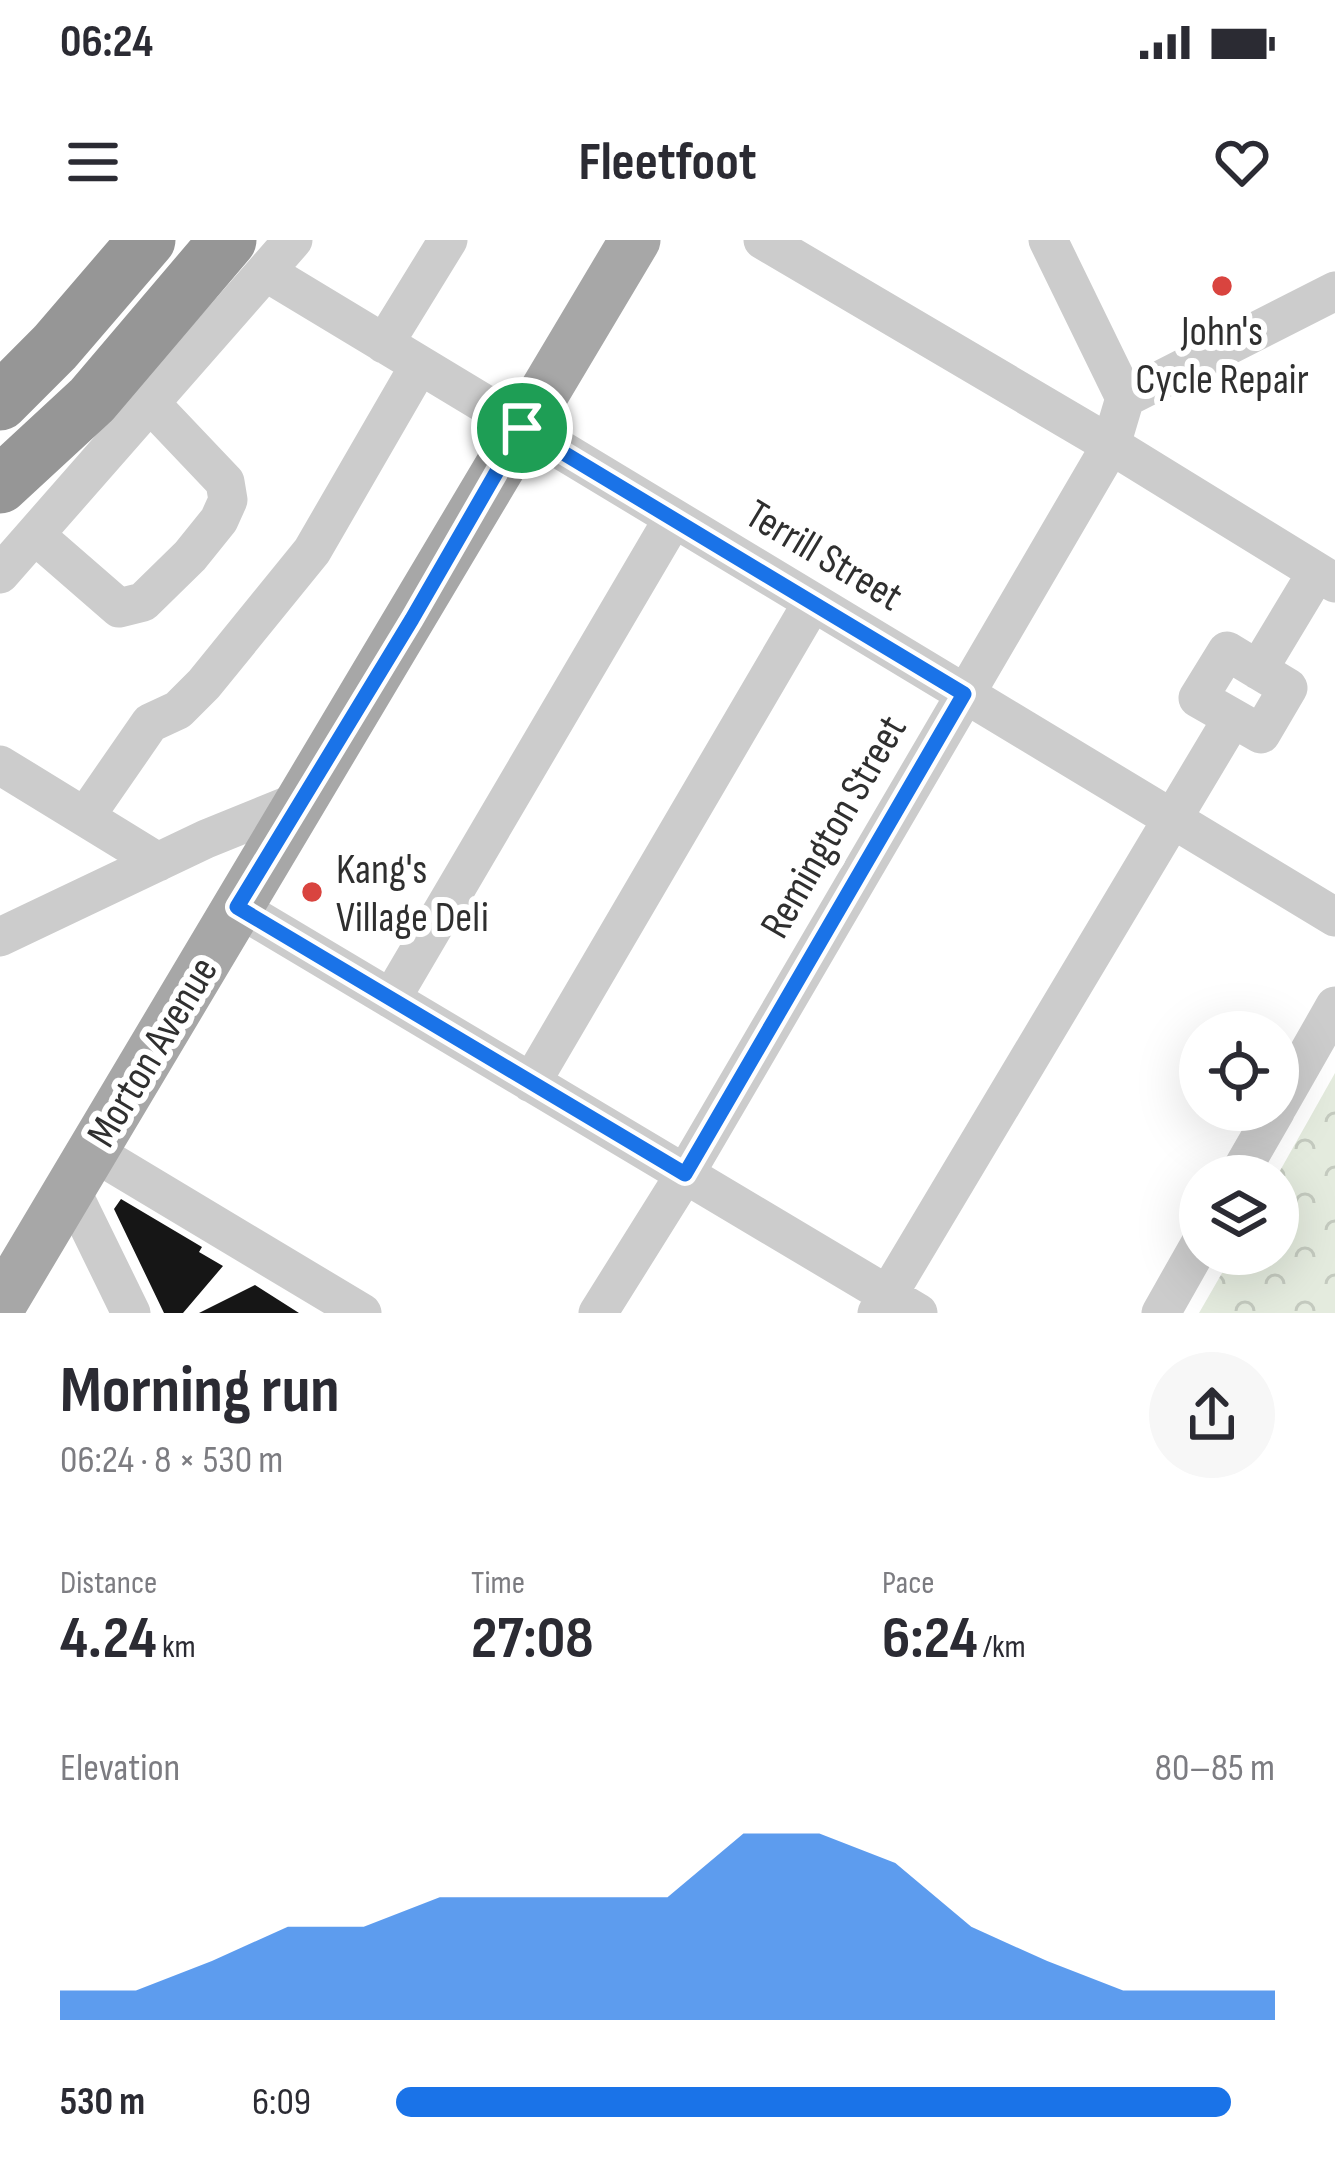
<!DOCTYPE html>
<html lang="en">
<head>
<meta charset="utf-8">
<style>
  :root { --surface:#fff; --page:#f7f7f7; --text:#2b2b33; --muted:#7c7c81; --accent:#1a73e8 }
  body { margin:0; font-family:"Sofia Sans Condensed",sans-serif; background:var(--page); color:var(--text); height:100vh; display:flex; flex-direction:column; font-size:45px; white-space:nowrap }
  * { box-sizing:border-box; margin:0 }
  p { font-size:39px; color:var(--muted) }
  .icon { flex:none; width:66px; height:66px; fill:none; stroke:currentColor; stroke-width:2; stroke-linecap:round; stroke-linejoin:round }
  .map { position:relative; height:1073px; overflow:hidden }
  .side { display:flex; flex-direction:column; background:var(--surface); flex:1 }
  .side>* { flex:none }
  .fabs { position:absolute; left:1179px; top:771px; display:grid; gap:24px }
  .fabs a { display:grid; place-items:center; width:120px; height:120px; border-radius:50%; background:var(--surface); box-shadow:0 12px 48px #0002; font-size:60px }
  .pin { position:absolute; display:grid; place-items:center; width:102px; height:102px; color:#fff; margin:-51px; border:6px solid #fff; border-radius:50%; box-shadow:0 3px 12px #0007 }
  .round { display:grid; place-items:center; flex:none; width:126px; height:126px; border-radius:63px; background:var(--page) }
  .overview { display:flex; align-items:center; justify-content:space-between; height:204px; padding:0 60px }
  h1 { font-size:66px; font-weight:700; line-height:90px }
  .figures { display:grid; grid-template-columns:repeat(3,1fr); gap:18px; height:204px; padding:12px 60px }
  .figures div { display:grid; align-content:center }
  .figures b { font-size:60px; font-weight:700 }
  .figures small { font-size:33px; font-weight:400 }
  .figures p { font-size:33px }
  .chart { height:336px; padding:24px 60px }
  .chart p { display:flex; justify-content:space-between }
  .chart svg { width:100%; height:216px; margin-top:12px; fill:var(--accent); opacity:.7 }
  ul { padding:0 60px; list-style:none; font-size:39px }
  li { display:grid; grid-template-columns:192px 144px 1fr; align-items:center; height:90px }
  li i { height:30px; border-radius:15px; background:var(--accent) }
  .status { display:flex; justify-content:space-between; align-items:center; height:84px; padding:0 60px; background:var(--surface); direction:ltr }
  .status svg { height:33px; fill:currentColor }
  header { display:flex; justify-content:space-between; align-items:center; height:156px; padding:0 60px; background:var(--surface); font-size:54px; font-weight:700 }
  .map>svg:first-child { display:block }
  .park { fill:url(#park-crowns) }
  .building { fill:#161616 }
  .lines { fill:none; stroke-linecap:round; stroke-linejoin:round }
  .minor { stroke:#ccc; stroke-width:39 }
  .major { stroke:#a7a7a7; stroke-width:51 }
  .highway { stroke:#969696; stroke-width:57 }
  .route-casing { stroke:#fff; stroke-width:24 }
  .route { stroke:#1a73e8; stroke-width:15 }
  .poi-dot { fill:#d9443f; stroke:#fff; stroke-width:4.5 }
  .labels { text-anchor:middle; stroke-width:12; stroke-linejoin:round; paint-order:stroke }
  .poi-label { font-size:42px; fill:#2f2f2f; stroke:#fff }
  .street-label { font-size:42px; fill:#2f2f2f; stroke:#fff }
</style>
</head>
<body>
<div class="status"><b>06:24</b><svg viewBox="0 0 49 12"><path d="M0 12V9h3v3zM5 12V6h3v6zM10 12V3h3v9zM15 12V0h3v12zM26 1h20v11H26zM47 4h2v5h-2z"/></svg></div>
<header><svg class="icon" aria-label="menu" viewBox="0 0 24 24"><path d="M4 6h16M4 12h16M4 18h16"/></svg>Fleetfoot<svg class="icon" aria-label="heart" viewBox="0 0 24 24"><path d="M12 20l-8-8c-3-5 5-10 8-4 3-6 11-1 8 4z"/></svg></header>
<div class="map">
<svg width="1335" height="1073" viewBox="0 0 1335 1073">
  <defs>
    <pattern id="park-crowns" width="20" height="18" patternUnits="userSpaceOnUse" patternTransform="scale(3)"><rect width="20" height="18" fill="#e4ebde"/><path d="M2 6a3 3 0 1 1 6 0M12 15a3 3 0 1 1 6 0" fill="none" stroke="#c4cabf"/></pattern>
  </defs>
  <rect width="100%" height="100%" fill="#fff"/>
  <!-- park -->
  <path class="park" d="M 1335,833 L 1335,1073 L 1199,1073 L 1233,1014 L 1278,1014 L 1277,936 Z"/>
  <!-- building -->
  <path class="building" d="M 121,959 L 202,1007 L 199,1012 L 223,1026 L 183,1073 L 164,1073 L 114,969 Z
    M 255,1045 L 299,1073 L 199,1073 Z"/>
  <g class="lines">
    <!-- minor -->
    <path class="minor" d="M 763,0 L 1111,205 L 1335,343
      M 1048,0 L 1125,158
      M 266,32 L 1335,677
      M 384,104 L 448,0
      M 35,295 L 119,368 L 143,362 L 190,316 L 219,280 L 228,260 L 225,242 L 149,162
      M 0,334 L 293,0
      M 1227,411 L 1288,448 L 1261,494 L 1198,458 Z
      M 1258,430 L 1317,332
      M 0,525 L 158,622
      M 85,577 L 150,483 L 178,470 L 204,444 L 312,311 L 419,126
      M 237,667 L 918,1073
      M 0,697 L 206,599 L 302,560
      M 391,759 L 673,279
      M 531,843 L 812,363
      M 1278,866 L 1335,766
      M 92,911 L 362,1073
      M 1238,936 L 1276,870
      M 70,948 L 131,1073
      M 598,1073 L 685,934 L 1111,205 L 1125,158 L 1335,51
      M 877,1073 L 1232,479
      M 1161,1073 L 1200,1004"/>
    <!-- major -->
    <path class="major" d="M 0,1066 L 635,0"/>
    <!-- highway -->
    <path class="highway" d="M 0,162 L 55,107 L 147,0
      M 0,245 L 92,160 L 228,0"/>
  </g>
  <g class="lines">
    <defs>
      <path id="route" d="M 522,188 L 964,454 L 685,934 L 237,667 L 412,379 Z"/>
    </defs>
    <!-- route casing -->
    <use href="#route" class="route-casing"/>
    <!-- route -->
    <use href="#route" class="route"/>
  </g>
  <!-- markers -->
  <g class="poi-dot">
    <circle cx="1222" cy="46" r="12"/>
    <circle cx="312" cy="652" r="12"/>
  </g>
  <g class="labels">
    <!-- poi labels -->
    <g class="poi-label">
      <text x="1222" y="105">John's<tspan x="1222" dy="48">Cycle Repair</tspan></text>
      <text x="336" y="643" text-anchor="start">Kang's<tspan x="336" dy="48">Village Deli</tspan></text>
    </g>
    <!-- street labels -->
    <g class="street-label">
      <text transform="translate(825 314) rotate(31)" y="15">Terrill Street</text>
      <text transform="translate(832 586) rotate(-60)" y="15">Remington Street</text>
      <text transform="translate(151 811) rotate(-59)" y="15">Morton Avenue</text>
    </g>
  </g>
</svg>
<div class="fabs">
<a><svg class="icon" aria-label="locate" viewBox="0 0 24 24"><circle cx="12" cy="12" r="6"/><path d="M12 2v4M12 18v4M2 12h4M18 12h4"/></svg></a>
<a><svg class="icon" aria-label="layers" viewBox="0 0 24 24"><path d="M12 4l9 5-9 5-9-5zM3 14l9 5 9-5"/></svg></a>
</div>
<div class="pin" style="left:522px;top:188px;background:#1e9e55"><svg class="icon" aria-label="arrive" viewBox="0 0 24 24"><path d="M6 21V4h12l-3 4 3 4H6"/></svg></div>
</div>
<section class="side">
<div class="overview"><div><h1>Morning run</h1><p>06:24 · 8 × 530 m</p></div><a class="round"><svg class="icon" aria-label="share" viewBox="0 0 24 24"><path d="M12 15V3M7 8l5-5 5 5M5 13v7h14v-7"/></svg></a></div>
<div class="figures">
<div><p>Distance</p><b>4.24<small> km</small></b></div>
<div><p>Time</p><b>27:08</b></div>
<div><p>Pace</p><b>6:24<small> /km</small></b></div>
</div>
<div class="chart"><p><span>Elevation</span>80–85 m</p>
<svg viewBox="0 0 160 44" preserveAspectRatio="none"><path d="M0 44V38L10 38L20 32L30 25L40 25L50 19L60 19L70 19L80 19L90 6L100 6L110 12L120 25L130 32L140 38L150 38L160 38V44z"/></svg>
</div>
<ul>
<li><b>530 m</b>6:09<i style="width:95%"></i></li>
</ul>
</section>
</body>
</html>
